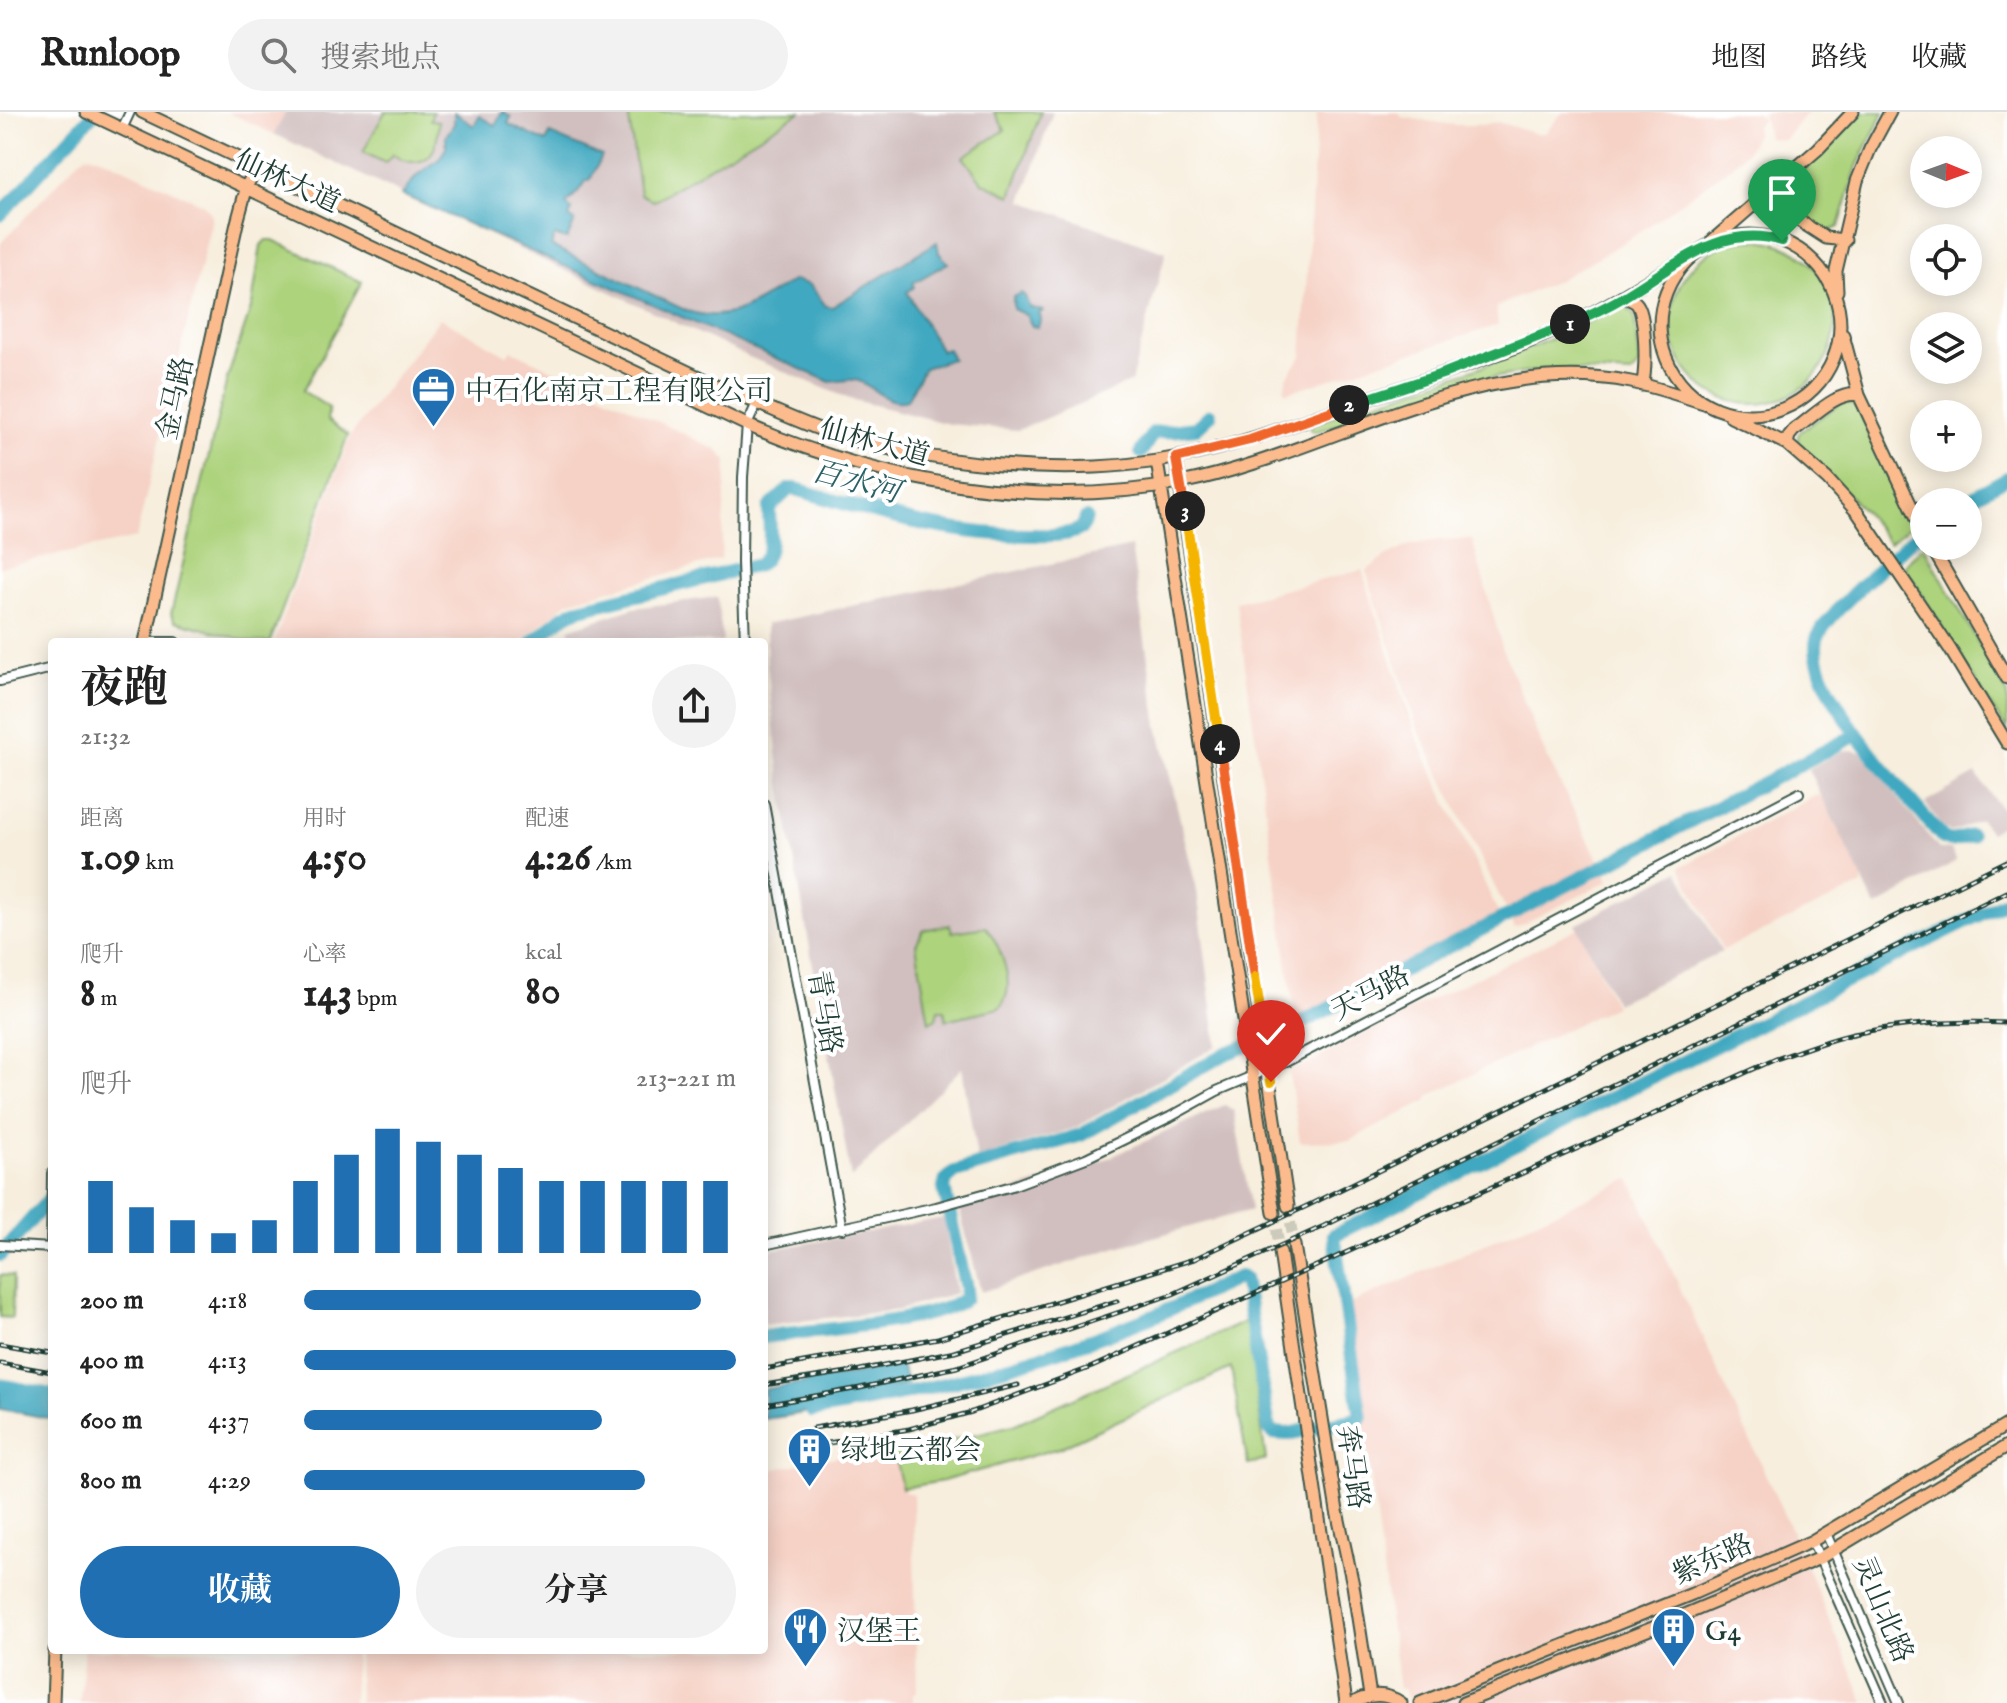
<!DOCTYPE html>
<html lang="zh">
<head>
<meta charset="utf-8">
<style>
  :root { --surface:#fff; --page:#f2f2f2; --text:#222; --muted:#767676; --line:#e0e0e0; --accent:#1f6fb2 }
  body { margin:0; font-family:"IM FELL English","Noto Serif SC",serif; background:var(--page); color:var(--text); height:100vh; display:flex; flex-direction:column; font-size:30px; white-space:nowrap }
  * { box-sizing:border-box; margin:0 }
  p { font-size:26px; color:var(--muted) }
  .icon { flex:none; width:44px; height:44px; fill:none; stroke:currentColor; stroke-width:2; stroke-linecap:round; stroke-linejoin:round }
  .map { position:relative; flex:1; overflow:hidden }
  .sheet { position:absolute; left:48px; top:526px; width:720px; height:1016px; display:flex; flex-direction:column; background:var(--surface); border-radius:8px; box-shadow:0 4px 20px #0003 }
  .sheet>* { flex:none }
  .needle { width:52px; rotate:91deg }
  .controls { position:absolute; left:1910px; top:24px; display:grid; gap:16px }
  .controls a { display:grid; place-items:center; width:72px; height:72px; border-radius:50%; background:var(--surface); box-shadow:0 4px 20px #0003; font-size:40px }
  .pin { position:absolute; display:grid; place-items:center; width:68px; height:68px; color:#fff; margin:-82px -34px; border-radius:50% 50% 50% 0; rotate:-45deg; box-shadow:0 0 8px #0007 }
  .pin .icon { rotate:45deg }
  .km { position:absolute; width:40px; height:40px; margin:-20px; border-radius:50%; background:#222; color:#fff; font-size:22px; line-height:40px; text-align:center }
  .round { display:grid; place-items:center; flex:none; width:84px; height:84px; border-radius:42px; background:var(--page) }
  .head { display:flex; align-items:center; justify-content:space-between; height:136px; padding:0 32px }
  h1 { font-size:44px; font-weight:700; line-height:60px }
  .figures { display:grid; grid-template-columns:repeat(3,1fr); gap:12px; height:136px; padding:8px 32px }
  .figures div { display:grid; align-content:center }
  .figures b { font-size:40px; font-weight:700 }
  .figures small { font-size:22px; font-weight:400 }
  .figures p { font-size:22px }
  .chart { height:224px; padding:16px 32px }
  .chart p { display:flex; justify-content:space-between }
  .chart svg { width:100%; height:144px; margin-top:8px; stroke:var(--accent); stroke-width:6 }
  .button { display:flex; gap:16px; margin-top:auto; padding:16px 32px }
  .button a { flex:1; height:92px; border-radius:48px; background:var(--accent); color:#fff; font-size:32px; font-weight:700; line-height:92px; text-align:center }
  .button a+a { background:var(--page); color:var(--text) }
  ul { padding:0 32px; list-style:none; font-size:26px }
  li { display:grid; grid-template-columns:128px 96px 1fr; align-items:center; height:60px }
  li i { height:20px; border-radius:10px; background:var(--accent) }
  header { display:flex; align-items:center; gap:48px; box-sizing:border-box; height:112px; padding:0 40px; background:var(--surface); border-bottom:2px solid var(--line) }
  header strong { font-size:38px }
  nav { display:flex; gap:44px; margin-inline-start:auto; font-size:28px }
  .search { width:560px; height:72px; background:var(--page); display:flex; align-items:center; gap:20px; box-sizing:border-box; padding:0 28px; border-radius:44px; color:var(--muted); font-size:30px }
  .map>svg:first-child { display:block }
  .built { fill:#f6d1c5 }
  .industrial { fill:#d1bfbf }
  .green { fill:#add37d; stroke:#668858; stroke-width:2 }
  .water { fill:#40a8c0; stroke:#30727a; stroke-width:2 }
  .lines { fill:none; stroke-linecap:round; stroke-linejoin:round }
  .river { stroke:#40a8c0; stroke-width:14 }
  .major-tunnel { stroke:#cccbbb; stroke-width:11; stroke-dasharray:11 5.5; stroke-linecap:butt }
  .minor-casing { stroke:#3f584d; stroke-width:12 }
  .major-casing { stroke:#3f584d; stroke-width:15 }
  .minor { stroke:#fff; stroke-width:8 }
  .major { stroke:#fbbb8d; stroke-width:11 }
  .rail-casing { stroke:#1f3d34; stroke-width:5 }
  .rail { stroke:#fff; stroke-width:2; stroke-dasharray:6; stroke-linecap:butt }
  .split-1-casing { stroke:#fff; stroke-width:16 }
  .split-2-casing { stroke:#fff; stroke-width:16 }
  .split-3-casing { stroke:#fff; stroke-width:16 }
  .split-4-casing { stroke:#fff; stroke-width:16 }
  .split-5-casing { stroke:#fff; stroke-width:16 }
  .split-6-casing { stroke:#fff; stroke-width:16 }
  .split-1 { stroke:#22a559; stroke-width:10 }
  .split-2 { stroke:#22a559; stroke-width:10 }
  .split-3 { stroke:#f0652b; stroke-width:10 }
  .split-4 { stroke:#f5b400; stroke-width:10 }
  .split-5 { stroke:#f0652b; stroke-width:10 }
  .split-6 { stroke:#f5b400; stroke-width:10 }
  .labels { text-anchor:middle; stroke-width:8; stroke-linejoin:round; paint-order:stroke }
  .street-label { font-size:28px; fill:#1f3d34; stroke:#fff }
  .poi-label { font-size:28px; fill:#1f3d34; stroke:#fff; text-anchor:start }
  .water-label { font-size:30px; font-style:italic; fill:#2b6265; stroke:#fff }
</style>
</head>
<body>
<header>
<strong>Runloop</strong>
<div class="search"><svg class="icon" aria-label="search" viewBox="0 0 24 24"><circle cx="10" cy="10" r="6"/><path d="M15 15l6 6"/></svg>搜索地点</div>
<nav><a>地图</a><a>路线</a><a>收藏</a></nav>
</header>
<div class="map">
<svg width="2007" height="1591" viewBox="0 0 2007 1591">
  <rect width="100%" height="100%" fill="#fff"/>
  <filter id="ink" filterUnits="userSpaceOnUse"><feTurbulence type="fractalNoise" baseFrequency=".0125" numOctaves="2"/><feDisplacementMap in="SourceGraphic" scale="16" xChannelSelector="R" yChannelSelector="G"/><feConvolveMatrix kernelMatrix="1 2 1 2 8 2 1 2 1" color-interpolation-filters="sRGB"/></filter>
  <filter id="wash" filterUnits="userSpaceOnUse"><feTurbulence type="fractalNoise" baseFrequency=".006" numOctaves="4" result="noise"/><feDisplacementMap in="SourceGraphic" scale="32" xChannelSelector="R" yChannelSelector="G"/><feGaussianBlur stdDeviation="1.8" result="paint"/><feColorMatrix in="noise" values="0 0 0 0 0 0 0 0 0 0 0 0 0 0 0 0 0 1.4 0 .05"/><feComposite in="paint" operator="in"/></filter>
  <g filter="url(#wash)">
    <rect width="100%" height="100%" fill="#f7eedd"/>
    <!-- built -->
    <path class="built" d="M 227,0 L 286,0 L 274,22 Z
      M 1317,0 L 1399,0 L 1401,5 L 1455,13 L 1484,13 L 1498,10 L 1537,22 L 1545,21 L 1563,0 L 1755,0 L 1763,8 L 1756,14 L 1756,22 L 1747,39 L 1728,57 L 1631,126 L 1557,169 L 1496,195 L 1498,213 L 1286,281 L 1284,277 L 1287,265 L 1302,244 Z
      M 1763,0 L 1807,0 L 1784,28 L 1768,26 Z
      M 87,43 L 97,44 L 203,92 L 211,101 L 211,111 L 136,426 L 0,455 L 0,132 L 80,47 Z
      M 440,206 L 507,243 L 511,238 L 717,338 L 727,349 L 721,447 L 568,490 L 520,530 L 274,530 L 351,323 Z
      M 1472,427 L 1503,538 L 1544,639 L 1609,769 L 1515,816 L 1417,615 L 1366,459 L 1385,445 L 1410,433 L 1439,428 Z
      M 1362,458 L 1417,626 L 1499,802 L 1296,911 L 1236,490 Z
      M 1817,683 L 1821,684 L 1862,767 L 1862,773 L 1723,838 L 1680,755 Z
      M 1578,816 L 1615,894 L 1428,984 L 1428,988 L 1349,1029 L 1300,1030 L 1289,961 L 1414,896 Z
      M 1630,1067 L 1791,1418 L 1865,1591 L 1409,1591 L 1404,1576 L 1399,1577 L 1348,1193 Z
      M 892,1334 L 902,1376 L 905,1380 L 913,1382 L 917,1580 L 913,1582 L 913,1591 L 359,1591 L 358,1538 L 764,1538 L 764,1359 Z
      M 84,1538 L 355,1538 L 353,1591 L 80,1591 Z"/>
    <!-- industrial -->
    <path class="industrial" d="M 286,0 L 1053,0 L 1022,89 L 1166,140 L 1131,270 L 1018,318 L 949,312 L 850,287 L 749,245 L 274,22 Z
      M 1131,435 L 1158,614 L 1197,779 L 1217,934 L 1077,1015 L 977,1046 L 962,956 L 851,1066 L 780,668 L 767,551 L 766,512 Z
      M 717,485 L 723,530 L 589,530 L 589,526 L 573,527 L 569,517 L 634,496 Z
      M 1851,638 L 1861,640 L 1939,737 L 1951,738 L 1956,749 L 1876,795 L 1808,657 L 1842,639 Z
      M 1976,662 L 2007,705 L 2007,710 L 1990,720 L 1980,708 L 1958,718 L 1951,720 L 1944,716 L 1925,691 Z
      M 1678,759 L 1722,840 L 1616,891 L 1576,813 Z
      M 1225,993 L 1234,999 L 1251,1098 L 1117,1135 L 981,1180 L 959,1096 L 1093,1053 Z
      M 944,1106 L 956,1181 L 899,1198 L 764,1213 L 764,1139 Z"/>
    <!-- green -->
    <path class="green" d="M 385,0 L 433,0 L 430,8 L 439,9 C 438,18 438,28 434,37 C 426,54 405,53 393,42 L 385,51 L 363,40 Z
      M 628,0 L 800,0 L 653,89 L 640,82 Z
      M 994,0 L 1041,0 L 1011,84 L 982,70 L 963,45 L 1005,18 Z
      M 1863,0 L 1884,0 L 1857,54 L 1839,115 L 1830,119 L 1824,118 L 1802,105 L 1783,97 L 1779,89 L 1781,80 Z
      M1671 210a82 82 0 1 1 164 0a82 82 0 1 1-164 0Z
      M 266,128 L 273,128 L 362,170 L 303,279 L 329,296 L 327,308 L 348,323 L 270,530 L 251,530 L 175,509 L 171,502 L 227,267 L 252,193 L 261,133 Z
      M 1618,194 L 1627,195 L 1634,203 L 1640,252 L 1631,262 L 1548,257 L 1471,269 L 1315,320 L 1310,317 L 1312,311 C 1416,276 1522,247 1618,194 Z
      M 1841,291 L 1851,291 L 1859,298 L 1911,413 L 1889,431 C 1860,391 1833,366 1798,334 L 1798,323 L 1801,319 Z
      M 1923,434 L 2007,581 L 2007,619 L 1904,454 Z
      M 950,813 L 952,820 L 986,815 C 1000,833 1019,877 999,896 L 946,908 L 945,898 L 938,898 L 936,906 L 929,910 L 916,833 L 923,818 Z
      M 0,1163 L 13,1164 L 12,1206 L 0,1205 Z
      M 1247,1209 L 1266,1348 L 1248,1353 L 1231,1256 L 1059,1336 L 943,1369 L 902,1376 L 893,1337 L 932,1333 L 1013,1313 Z"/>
    <!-- water -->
    <path class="water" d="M 454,0 L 474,14 L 479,4 L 495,13 L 502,0 L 511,5 L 508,12 L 546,30 L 550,22 L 602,44 L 590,68 L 586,69 L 582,76 L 566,92 L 572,98 L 569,105 L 575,109 L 567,127 L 555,124 L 551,134 L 687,199 C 733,213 755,190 794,168 L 810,173 L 826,194 L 832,195 L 937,130 L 939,141 L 948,151 L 913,171 L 914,175 L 907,180 L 941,239 L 947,237 L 952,247 L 924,256 L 907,288 C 885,295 872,271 855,268 C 848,267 838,270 830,270 L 402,83 L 417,63 L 439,47 L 446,36 L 446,24 L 454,12 Z
      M 1021,181 L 1025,184 L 1029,195 L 1043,199 L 1039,202 L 1041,206 L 1038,215 L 1032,214 L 1026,203 L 1013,197 L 1013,185 Z
      M 901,1254 L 908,1271 C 861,1289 814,1301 764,1307 L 764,1277 Z
      M 0,1276 L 52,1285 L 52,1307 L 0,1297 Z"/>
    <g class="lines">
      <!-- river -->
      <path class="river" d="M 0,103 L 95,0
        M 1141,340 L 1153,321 L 1196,316 L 1210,303
        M 1964,390 L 2007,366
        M 1924,418 C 1903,435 1823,505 1817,527 C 1805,576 1911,689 1943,726 L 1951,729 L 1971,724
        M 533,530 L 561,506 L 576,498 L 758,453 C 775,443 769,415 769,396 L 789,377 L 796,377 C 873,401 946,423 1027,423 C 1044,423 1067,425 1082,416 L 1086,406
        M 0,1143 L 52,1084
        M 764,1225 C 807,1218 938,1211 965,1186 L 966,1176 L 944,1076 L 946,1068 L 955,1060 L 1081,1023 L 1227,941 L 1286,919 L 1856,623
        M 0,1273 L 52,1283
        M 812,1299 C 924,1281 1039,1250 1144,1208 C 1177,1195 1208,1179 1240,1165 L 1244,1166 L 1269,1316 L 1273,1321 L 1288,1322 L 1361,1306 L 1334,1123 L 2007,789"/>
    </g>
  </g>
  <g filter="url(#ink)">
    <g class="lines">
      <!-- major-tunnel -->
      <path class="major-tunnel" d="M 1288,1094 L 1294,1133
        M 1274,1101 L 1280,1140"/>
      <defs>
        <path id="minor" d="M 122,17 L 130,0
          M 147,530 L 175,530
          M 745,530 L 742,450 L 743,365 L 747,313 L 757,291
          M 0,569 L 52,556
          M 764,692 L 842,1117
          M 0,1133 L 52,1136
          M 764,1133 L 936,1095 L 1012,1074 L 1086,1046 L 1170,1005 L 1217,979 L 1288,949 L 1799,681
          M 51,1136 L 52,1061
          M 1826,1421 L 1899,1591
          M 1812,1429 L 1883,1591"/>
        <path id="major" d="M 86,0 L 747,313 C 881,370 1035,398 1180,371 C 1329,342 1474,239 1631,270 C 1656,275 1682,284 1707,292
          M 142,0 L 724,277 C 756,290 787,305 819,317 C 922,353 1072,367 1179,345 C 1242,333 1303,309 1364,288 C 1437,264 1511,240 1580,207 C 1620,188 1656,162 1696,141
          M 1760,87 L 1767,96 L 1795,106 L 1826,126 L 1845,128
          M1660 213a90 90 0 1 1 180 0a90 90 0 1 1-180 0Z
          M 1712,129 L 1818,37 L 1853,0
          M 1837,179 L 1836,159 L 1857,69 L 1870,37 L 1890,0
          M 1624,185 C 1628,187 1633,188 1636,191 C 1646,200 1647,260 1642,273
          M 1843,223 L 1859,283 L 1924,421
          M 1731,305 L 1787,332 L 1827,367 L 1858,401 L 1950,537 L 2007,631
          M 1787,332 L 1789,324 L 1794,318 C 1812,306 1837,278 1859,283
          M 1176,346 L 1288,1094
          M 1157,349 L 1274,1101
          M 1931,434 L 2007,566
          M 145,530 L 237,111 L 247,74 L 256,54
          M 1294,1133 L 1337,1399 L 1353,1473 L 1370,1584
          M 1280,1140 L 1346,1591
          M 53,1591 L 55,1538
          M 1354,1591 C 1370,1581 1386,1581 1401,1591
          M 1420,1591 L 1692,1482 L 1812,1429 L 2007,1313
          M 1463,1591 L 1655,1515 L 1820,1446 L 2007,1334"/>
      </defs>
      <!-- minor casing -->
      <use href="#minor" class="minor-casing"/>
      <!-- major casing -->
      <use href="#major" class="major-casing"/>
      <!-- minor -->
      <use href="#minor" class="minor"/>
      <!-- major -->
      <use href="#major" class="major"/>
      <defs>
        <path id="rail" d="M 0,1232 L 52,1241
          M 0,1251 L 52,1260
          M 764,1257 L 938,1226 L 1194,1147 L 1309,1093 L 2007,749
          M 764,1273 L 860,1258 L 955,1239 L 1117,1189
          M 764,1293 L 860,1276 L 957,1255 L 1173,1182 L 1324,1114 L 2007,780
          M 814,1316 L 912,1298 L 1018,1273
          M 817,1333 L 909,1317 L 972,1300 L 1092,1255 L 1776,947 C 1803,938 1831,926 1859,921 C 1907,911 1958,909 2007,911"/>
      </defs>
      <!-- rail casing -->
      <use href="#rail" class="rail-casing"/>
      <!-- rail -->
      <use href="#rail" class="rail"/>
    </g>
  </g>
  <g class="lines" filter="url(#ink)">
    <defs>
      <path id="split-1" d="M 1570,212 C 1588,203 1608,195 1625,184 C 1674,155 1721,110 1782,129"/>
      <path id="split-2" d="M 1349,293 L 1445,261 L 1570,212"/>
      <path id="split-3" d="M 1185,399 L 1176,346 L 1250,328 L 1349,293"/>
      <path id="split-4" d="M 1185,399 L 1220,632"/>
      <path id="split-5" d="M 1220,632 L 1255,865"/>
      <path id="split-6" d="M 1255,865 L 1271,970"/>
    </defs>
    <!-- split-1 casing -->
    <use href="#split-1" class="split-1-casing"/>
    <!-- split-2 casing -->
    <use href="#split-2" class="split-2-casing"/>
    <!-- split-3 casing -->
    <use href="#split-3" class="split-3-casing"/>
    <!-- split-4 casing -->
    <use href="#split-4" class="split-4-casing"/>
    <!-- split-5 casing -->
    <use href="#split-5" class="split-5-casing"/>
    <!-- split-6 casing -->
    <use href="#split-6" class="split-6-casing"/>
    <!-- split-1 -->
    <use href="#split-1" class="split-1"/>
    <!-- split-2 -->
    <use href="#split-2" class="split-2"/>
    <!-- split-3 -->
    <use href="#split-3" class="split-3"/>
    <!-- split-4 -->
    <use href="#split-4" class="split-4"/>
    <!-- split-5 -->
    <use href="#split-5" class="split-5"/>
    <!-- split-6 -->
    <use href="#split-6" class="split-6"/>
  </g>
  <!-- icons -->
  <defs>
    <symbol id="office-pin" viewBox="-11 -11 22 30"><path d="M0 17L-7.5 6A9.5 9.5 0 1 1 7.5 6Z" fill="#1f6fb2" stroke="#fff"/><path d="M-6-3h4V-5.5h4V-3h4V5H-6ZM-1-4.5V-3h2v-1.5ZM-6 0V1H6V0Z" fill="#fff"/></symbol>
    <symbol id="building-pin" viewBox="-11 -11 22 30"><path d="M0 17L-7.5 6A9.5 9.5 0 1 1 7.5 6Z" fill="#1f6fb2" stroke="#fff"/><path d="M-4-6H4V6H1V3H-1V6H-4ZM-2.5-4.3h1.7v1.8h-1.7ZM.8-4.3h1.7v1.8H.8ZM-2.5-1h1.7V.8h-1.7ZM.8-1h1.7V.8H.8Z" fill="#fff"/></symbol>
    <symbol id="restaurant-pin" viewBox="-11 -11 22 30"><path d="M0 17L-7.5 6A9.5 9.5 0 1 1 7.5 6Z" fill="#1f6fb2" stroke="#fff"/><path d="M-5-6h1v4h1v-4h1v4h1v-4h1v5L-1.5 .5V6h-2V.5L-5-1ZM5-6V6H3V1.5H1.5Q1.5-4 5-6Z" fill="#fff"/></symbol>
  </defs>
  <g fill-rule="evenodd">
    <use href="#office-pin" x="408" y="252" width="51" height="69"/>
    <use href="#building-pin" x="784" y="1312" width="51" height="69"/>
    <use href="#restaurant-pin" x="780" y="1492" width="51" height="69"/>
    <use href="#building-pin" x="1648" y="1492" width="51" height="69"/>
  </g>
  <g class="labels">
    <!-- street labels -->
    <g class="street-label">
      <text transform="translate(288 68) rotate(25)" y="10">仙林大道</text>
      <text transform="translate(174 286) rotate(-78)" y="10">金马路</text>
      <text transform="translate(875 329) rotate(15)" y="10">仙林大道</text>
      <text transform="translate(1370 880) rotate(-28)" y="10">天马路</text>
      <text transform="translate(826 900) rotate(80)" y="10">青马路</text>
      <text transform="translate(1354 1355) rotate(81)" y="10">奔马路</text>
      <text transform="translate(1712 1446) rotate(-24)" y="10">紫东路</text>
      <text transform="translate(1884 1497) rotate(67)" y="10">灵山北路</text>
    </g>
    <!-- poi labels -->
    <g class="poi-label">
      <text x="465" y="288">中石化南京工程有限公司</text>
      <text x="841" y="1347">绿地云都会</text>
      <text x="837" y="1528">汉堡王</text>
      <text x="1705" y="1528">G4</text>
    </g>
    <!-- water labels -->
    <g class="water-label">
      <text transform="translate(856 369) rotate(15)" y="10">百水河</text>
    </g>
  </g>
</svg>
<div class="controls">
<a><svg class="needle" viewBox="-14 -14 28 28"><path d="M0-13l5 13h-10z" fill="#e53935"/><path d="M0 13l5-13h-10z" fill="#767676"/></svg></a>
<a><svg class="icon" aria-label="locate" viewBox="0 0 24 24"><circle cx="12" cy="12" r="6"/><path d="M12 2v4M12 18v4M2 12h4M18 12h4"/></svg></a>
<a><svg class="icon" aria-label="layers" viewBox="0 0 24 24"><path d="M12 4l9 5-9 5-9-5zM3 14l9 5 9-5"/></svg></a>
<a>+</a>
<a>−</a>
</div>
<div class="pin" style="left:1782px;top:129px;background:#1e9e55"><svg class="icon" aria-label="arrive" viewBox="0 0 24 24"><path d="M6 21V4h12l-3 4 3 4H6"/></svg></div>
<div class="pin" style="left:1271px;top:970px;background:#d93025"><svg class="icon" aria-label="check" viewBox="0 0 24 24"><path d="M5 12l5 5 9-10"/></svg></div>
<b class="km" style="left:1570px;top:212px">1</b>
<b class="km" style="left:1349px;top:293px">2</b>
<b class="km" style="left:1185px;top:399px">3</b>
<b class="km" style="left:1220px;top:632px">4</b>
<section class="sheet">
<div class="head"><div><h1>夜跑</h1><p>21:32</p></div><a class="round"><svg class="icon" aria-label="share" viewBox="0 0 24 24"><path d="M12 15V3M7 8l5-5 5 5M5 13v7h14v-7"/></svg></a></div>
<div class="figures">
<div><p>距离</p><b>1.09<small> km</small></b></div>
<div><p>用时</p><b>4:50</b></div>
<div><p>配速</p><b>4:26<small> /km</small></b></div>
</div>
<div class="figures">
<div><p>爬升</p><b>8<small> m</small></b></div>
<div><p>心率</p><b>143<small> bpm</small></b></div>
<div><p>kcal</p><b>80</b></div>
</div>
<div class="chart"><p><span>爬升</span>213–221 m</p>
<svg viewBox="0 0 160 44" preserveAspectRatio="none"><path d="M5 44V22M15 44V30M25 44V34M35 44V38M45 44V34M55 44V22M65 44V14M75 44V6M85 44V10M95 44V14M105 44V18M115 44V22M125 44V22M135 44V22M145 44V22M155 44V22"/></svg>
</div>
<ul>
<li><b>200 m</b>4:18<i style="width:92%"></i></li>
<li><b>400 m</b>4:13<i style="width:100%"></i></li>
<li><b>600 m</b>4:37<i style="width:69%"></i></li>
<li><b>800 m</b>4:29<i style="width:79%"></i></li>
</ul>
<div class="button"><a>收藏</a><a>分享</a></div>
</section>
</div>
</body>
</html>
